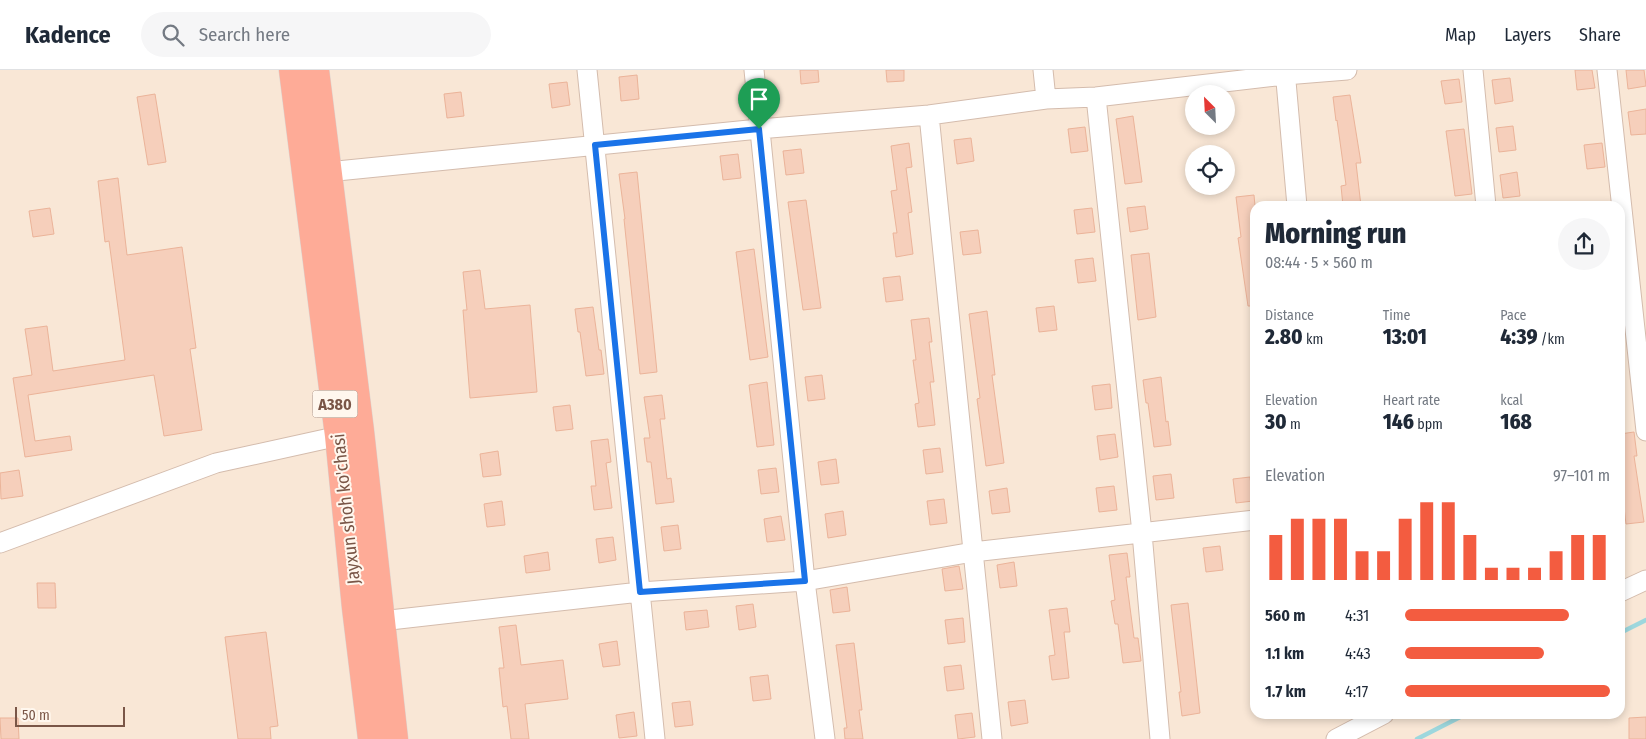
<!DOCTYPE html>
<html lang="en">
<head>
<meta charset="utf-8">
<style>
  :root { --surface:#fff; --page:#f6f6f7; --text:#1f2937; --muted:#747a83; --line:#e0e1e3; --accent:#f35c40 }
  body { margin:0; font-family:"Fira Sans Condensed",sans-serif; background:var(--page); color:var(--text); height:100vh; display:flex; flex-direction:column; font-size:19px; white-space:nowrap }
  * { box-sizing:border-box; margin:0 }
  p { font-size:16px; color:var(--muted) }
  .icon { flex:none; width:28px; height:28px; fill:none; stroke:currentColor; stroke-width:2; stroke-linecap:round; stroke-linejoin:round }
  .map { position:relative; flex:1; overflow:hidden }
  .side { position:absolute; left:1250px; top:131px; width:375px; height:518px; display:flex; flex-direction:column; background:var(--surface); border-radius:15px; box-shadow:0 2px 8px #0003 }
  .side>* { flex:none }
  .needle { width:32px; rotate:336deg }
  .buttons { position:absolute; left:1185px; top:15px; display:grid; gap:10px }
  .buttons a { display:grid; place-items:center; width:50px; height:50px; border-radius:50%; background:var(--surface); box-shadow:0 2px 8px #0003; font-size:25px }
  .scale { position:absolute; left:15px; bottom:12px; width:110px; box-sizing:border-box; padding-left:5px; border:2px solid #7a5647; border-top:0; font-size:14px; line-height:18px; white-space:nowrap; color:#7a5647; -webkit-text-stroke:4px #fff7ee; paint-order:stroke }
  .pin { position:absolute; display:grid; place-items:center; width:42px; height:42px; color:#fff; margin:-51px -21px; border-radius:50% 50% 50% 0; rotate:-45deg; box-shadow:0 0 5px #0007 }
  .pin .icon { rotate:45deg }
  .round { display:grid; place-items:center; flex:none; width:52px; height:52px; border-radius:26px; background:var(--page) }
  .headline { display:flex; align-items:center; justify-content:space-between; height:85px; padding:0 15px }
  h1 { font-size:28px; font-weight:800; line-height:38px }
  .metrics { display:grid; grid-template-columns:repeat(3,1fr); gap:8px; height:85px; padding:5px 15px }
  .metrics div { display:grid; align-content:center }
  .metrics b { font-size:21px; font-weight:800 }
  .metrics small { font-size:14px; font-weight:400 }
  .metrics p { font-size:14px }
  .chart { height:140px; padding:10px 15px }
  .chart p { display:flex; justify-content:space-between }
  .chart svg { width:100%; height:90px; margin-top:5px; stroke:var(--accent); stroke-width:6 }
  ul { padding:0 15px; list-style:none; font-size:16px }
  li { display:grid; grid-template-columns:80px 60px 1fr; align-items:center; height:38px }
  li i { height:12px; border-radius:6px; background:var(--accent) }
  header { display:flex; align-items:center; gap:30px; box-sizing:border-box; height:70px; padding:0 25px; background:var(--surface); border-bottom:1px solid var(--line) }
  header strong { font-size:24px }
  nav { display:flex; gap:28px; margin-inline-start:auto; font-size:18px }
  .search { width:350px; height:45px; background:var(--page); display:flex; align-items:center; gap:12px; box-sizing:border-box; padding:0 18px; border-radius:28px; color:var(--muted); font-size:19px }
  .map>svg:first-child { display:block }
  .residential { fill:#f9e7d6; fill-rule:evenodd }
  .lines { fill:none; stroke-linecap:round; stroke-linejoin:round }
  .stream { stroke:#9dd7dd; stroke-width:4.5 }
  .building { fill:#f6cfbb; stroke:#ebb399 }
  .minor-casing { stroke:#d4bcad; stroke-width:21 }
  .highway-casing { stroke:#dcd3cf; stroke-width:29 }
  .minor { stroke:#fff; stroke-width:19 }
  .highway { stroke:#feab97; stroke-width:28 }
  .route-casing { stroke:#fff; stroke-width:10 }
  .route { stroke:#1a73e8; stroke-width:6 }
  .labels { text-anchor:middle; stroke-width:4; stroke-linejoin:round; paint-order:stroke }
  .shield { fill:#fff7ee; stroke:#a28679; stroke-width:1 }
  .shield-label { font-size:16px; font-weight:bold; fill:#7a5647 }
  .street-label { font-size:18px; fill:#7a5647; stroke:#fff7ee }
</style>
</head>
<body>
<header>
<strong>Kadence</strong>
<div class="search"><svg class="icon" aria-label="search" viewBox="0 0 24 24"><circle cx="10" cy="10" r="6"/><path d="M15 15l6 6"/></svg>Search here</div>
<nav><a>Map</a><a>Layers</a><a>Share</a></nav>
</header>
<div class="map">
<svg width="1646" height="669" viewBox="0 0 1646 669">
  <rect width="100%" height="100%" fill="#fef3e6"/>
  <!-- residential -->
  <path class="residential" d="M 0,0 L 1646,0 L 1646,669 L 0,669 ZM 1194,24 L 1226,24 L 1226,56 L 1194,56 ZM 1194,84 L 1226,84 L 1226,116 L 1194,116 ZM 1255,136 L 1620,136 L 1620,644 L 1255,644 Z"/>
  <g class="lines">
    <!-- stream -->
    <path class="stream" d="M 1620,563 L 1646,550
      M 1417,669 L 1466,644"/>
  </g>
  <!-- building -->
  <path class="building" d="M 800,0 L 818,0 L 819,12 L 801,14 Z
    M 886,0 L 904,0 L 904,11 L 887,12 Z
    M 1575,0 L 1592,0 L 1595,18 L 1577,20 Z
    M 1626,0 L 1644,0 L 1646,16 L 1628,19 Z
    M 637,5 L 639,29 L 621,31 L 619,7 Z
    M 1510,8 L 1513,31 L 1495,34 L 1492,10 Z
    M 1459,9 L 1462,32 L 1445,34 L 1441,11 Z
    M 567,12 L 570,35 L 552,38 L 549,14 Z
    M 461,22 L 464,46 L 447,48 L 444,24 Z
    M 155,24 L 166,92 L 148,95 L 137,27 Z
    M 1350,25 L 1361,93 L 1356,93 L 1361,136 L 1343,136 L 1341,116 L 1346,115 L 1337,50 L 1336,51 L 1333,27 Z
    M 1646,39 L 1646,64 L 1631,65 L 1628,42 Z
    M 1133,46 L 1142,112 L 1125,114 L 1116,49 Z
    M 1513,56 L 1516,80 L 1499,82 L 1496,58 Z
    M 1085,57 L 1088,81 L 1071,83 L 1068,59 Z
    M 1464,59 L 1472,124 L 1455,126 L 1446,61 Z
    M 971,68 L 974,91 L 957,94 L 954,70 Z
    M 909,73 L 912,97 L 906,98 L 912,142 L 908,143 L 913,184 L 896,187 L 893,163 L 897,163 L 891,121 L 897,120 L 891,76 Z
    M 1602,73 L 1605,97 L 1587,99 L 1584,75 Z
    M 801,79 L 804,103 L 786,105 L 783,81 Z
    M 738,84 L 741,108 L 723,110 L 720,86 Z
    M 637,102 L 657,302 L 640,304 L 624,149 L 625,149 L 619,104 Z
    M 1517,102 L 1520,126 L 1503,128 L 1500,105 Z
    M 118,108 L 127,185 L 182,177 L 196,278 L 190,279 L 202,360 L 164,366 L 154,305 L 28,325 L 35,371 L 70,366 L 72,380 L 25,387 L 13,308 L 32,305 L 25,259 L 47,256 L 53,301 L 125,290 L 109,171 L 105,172 L 98,111 Z
    M 1254,125 L 1255,136 L 1255,236 L 1248,236 L 1238,168 L 1241,167 L 1236,127 Z
    M 806,130 L 821,238 L 803,240 L 788,132 Z
    M 1145,136 L 1148,159 L 1130,162 L 1127,138 Z
    M 50,138 L 54,164 L 33,167 L 29,141 Z
    M 1092,138 L 1095,162 L 1077,164 L 1074,140 Z
    M 978,160 L 981,183 L 963,185 L 960,162 Z
    M 754,179 L 768,287 L 750,290 L 736,182 Z
    M 1149,183 L 1156,247 L 1138,250 L 1131,185 Z
    M 1093,188 L 1096,211 L 1078,213 L 1075,190 Z
    M 480,200 L 485,239 L 530,235 L 537,322 L 470,328 L 463,240 L 467,240 L 463,202 Z
    M 900,206 L 903,230 L 886,232 L 883,208 Z
    M 1054,236 L 1057,260 L 1039,262 L 1036,238 Z
    M 593,237 L 599,280 L 601,280 L 604,304 L 586,306 L 580,262 L 578,262 L 575,239 Z
    M 987,241 L 995,305 L 992,305 L 1004,393 L 986,396 L 977,329 L 980,328 L 969,244 Z
    M 929,248 L 932,272 L 929,272 L 934,312 L 930,312 L 935,355 L 918,357 L 915,334 L 919,333 L 913,290 L 916,290 L 911,250 Z
    M 822,305 L 825,329 L 808,331 L 805,307 Z
    M 1161,307 L 1166,352 L 1168,351 L 1171,375 L 1154,377 L 1148,333 L 1146,333 L 1143,310 Z
    M 767,312 L 774,375 L 757,377 L 749,315 Z
    M 1110,314 L 1112,338 L 1095,340 L 1092,316 Z
    M 662,325 L 665,349 L 660,349 L 667,409 L 671,408 L 674,432 L 656,434 L 651,392 L 647,392 L 644,368 L 650,368 L 644,327 Z
    M 570,335 L 573,359 L 556,361 L 553,337 Z
    M 1634,362 L 1637,386 L 1634,386 L 1644,452 L 1626,454 L 1622,421 L 1620,421 L 1620,364 Z
    M 1115,364 L 1118,387 L 1100,390 L 1097,366 Z
    M 608,369 L 611,392 L 606,393 L 612,438 L 594,440 L 591,416 L 596,416 L 591,371 Z
    M 940,378 L 943,402 L 926,404 L 923,380 Z
    M 498,381 L 501,405 L 483,407 L 480,384 Z
    M 836,389 L 839,413 L 821,415 L 818,392 Z
    M 776,398 L 779,422 L 761,424 L 758,400 Z
    M 19,400 L 23,426 L 1,429 L 0,403 Z
    M 1171,404 L 1174,428 L 1156,430 L 1153,406 Z
    M 1250,407 L 1253,431 L 1236,433 L 1233,409 Z
    M 1114,416 L 1117,440 L 1099,442 L 1096,418 Z
    M 1007,418 L 1010,442 L 992,444 L 989,421 Z
    M 944,429 L 947,453 L 930,455 L 927,431 Z
    M 502,431 L 505,455 L 487,457 L 484,434 Z
    M 843,441 L 846,465 L 828,468 L 825,444 Z
    M 781,446 L 785,470 L 767,472 L 764,449 Z
    M 678,455 L 681,479 L 664,481 L 661,457 Z
    M 613,467 L 616,490 L 599,493 L 596,469 Z
    M 1220,476 L 1223,500 L 1206,502 L 1203,478 Z
    M 548,482 L 550,500 L 526,503 L 524,486 Z
    M 1127,483 L 1130,507 L 1126,507 L 1134,568 L 1138,568 L 1141,591 L 1123,593 L 1118,554 L 1115,554 L 1111,531 L 1115,530 L 1109,485 Z
    M 1014,492 L 1017,516 L 1000,518 L 997,495 Z
    M 959,496 L 963,519 L 945,521 L 942,499 Z
    M 37,513 L 55,513 L 56,538 L 38,538 Z
    M 847,517 L 850,541 L 833,543 L 830,520 Z
    M 1188,533 L 1200,643 L 1182,646 L 1179,622 L 1181,622 L 1171,535 Z
    M 753,534 L 756,557 L 739,560 L 736,536 Z
    M 1067,538 L 1070,562 L 1064,562 L 1069,608 L 1052,610 L 1049,586 L 1055,585 L 1049,540 Z
    M 707,540 L 709,557 L 686,560 L 684,542 Z
    M 963,548 L 965,572 L 948,574 L 945,550 Z
    M 516,555 L 521,595 L 563,590 L 568,629 L 525,634 L 529,669 L 511,669 L 507,636 L 503,637 L 499,598 L 504,598 L 499,557 Z
    M 266,562 L 278,656 L 270,657 L 271,669 L 238,669 L 225,567 Z
    M 617,571 L 620,595 L 603,597 L 599,574 Z
    M 854,573 L 862,640 L 859,640 L 863,669 L 845,669 L 844,658 L 847,658 L 836,575 Z
    M 961,595 L 964,619 L 947,621 L 944,597 Z
    M 768,605 L 771,629 L 753,631 L 750,607 Z
    M 1025,630 L 1028,653 L 1011,656 L 1008,632 Z
    M 690,631 L 693,655 L 675,657 L 672,633 Z
    M 634,642 L 637,666 L 619,668 L 616,645 Z
    M 972,643 L 975,667 L 958,669 L 955,645 Z
    M 1646,647 L 1646,669 L 1629,669 L 1629,648 Z
    M 0,648 L 18,648 L 19,669 L 1,669 Z"/>
  <g class="lines">
    <defs>
      <path id="minor" d="M 587,0 L 655,669
        M 754,0 L 805,511 L 825,669
        M 1043,0 L 1046,29
        M 1285,0 L 1297,136
        M 1473,0 L 1486,136
        M 1607,0 L 1646,361
        M 1096,27 L 1142,463 L 1160,669
        M 929,45 L 992,669
        M 327,102 L 759,59 L 929,45 L 1046,29 L 1096,27 L 1285,5 L 1347,0
        M 0,473 L 216,393 L 339,366
        M 1620,522 L 1646,510
        M 381,551 L 640,522 L 805,511 L 973,482 L 1255,450
        M 1336,669 L 1384,644"/>
      <path id="highway" d="M 293,0 L 339,366 L 356,538 L 372,669
        M 315,0 L 360,361 L 394,669"/>
    </defs>
    <!-- minor casing -->
    <use href="#minor" class="minor-casing"/>
    <!-- highway casing -->
    <use href="#highway" class="highway-casing"/>
    <!-- minor -->
    <use href="#minor" class="minor"/>
    <!-- highway -->
    <use href="#highway" class="highway"/>
  </g>
  <g class="lines">
    <defs>
      <path id="route" d="M 759,59 L 805,511 L 640,522 L 595,75 Z"/>
    </defs>
    <!-- route casing -->
    <use href="#route" class="route-casing"/>
    <!-- route -->
    <use href="#route" class="route"/>
  </g>
  <g class="labels">
    <!-- shield labels -->
    <rect class="shield" x="312.5" y="320.5" width="45" height="27" rx="4"/>
    <g class="shield-label">
      <text x="335" y="340">A380</text>
    </g>
    <!-- street labels -->
    <g class="street-label">
      <text transform="translate(346 439) rotate(-96)" y="6">Jayxun shoh ko'chasi</text>
    </g>
  </g>
</svg>
<div class="buttons">
<a><svg class="needle" viewBox="-14 -14 28 28"><path d="M0-13l5 13h-10z" fill="#e53935"/><path d="M0 13l5-13h-10z" fill="#747a83"/></svg></a>
<a><svg class="icon" aria-label="locate" viewBox="0 0 24 24"><circle cx="12" cy="12" r="6"/><path d="M12 2v4M12 18v4M2 12h4M18 12h4"/></svg></a>
</div>
<div class="scale">50 m</div>
<div class="pin" style="left:759px;top:59px;background:#1e9e55"><svg class="icon" aria-label="arrive" viewBox="0 0 24 24"><path d="M6 21V4h12l-3 4 3 4H6"/></svg></div>
<section class="side">
<div class="headline"><div><h1>Morning run</h1><p>08:44 · 5 × 560 m</p></div><a class="round"><svg class="icon" aria-label="share" viewBox="0 0 24 24"><path d="M12 15V3M7 8l5-5 5 5M5 13v7h14v-7"/></svg></a></div>
<div class="metrics">
<div><p>Distance</p><b>2.80<small> km</small></b></div>
<div><p>Time</p><b>13:01</b></div>
<div><p>Pace</p><b>4:39<small> /km</small></b></div>
</div>
<div class="metrics">
<div><p>Elevation</p><b>30<small> m</small></b></div>
<div><p>Heart rate</p><b>146<small> bpm</small></b></div>
<div><p>kcal</p><b>168</b></div>
</div>
<div class="chart"><p><span>Elevation</span>97–101 m</p>
<svg viewBox="0 0 160 44" preserveAspectRatio="none"><path d="M5 44V22M15 44V14M25 44V14M35 44V14M45 44V30M55 44V30M65 44V14M75 44V6M85 44V6M95 44V22M105 44V38M115 44V38M125 44V38M135 44V30M145 44V22M155 44V22"/></svg>
</div>
<ul>
<li><b>560 m</b>4:31<i style="width:80%"></i></li>
<li><b>1.1 km</b>4:43<i style="width:68%"></i></li>
<li><b>1.7 km</b>4:17<i style="width:100%"></i></li>
</ul>
</section>
</div>
</body>
</html>
